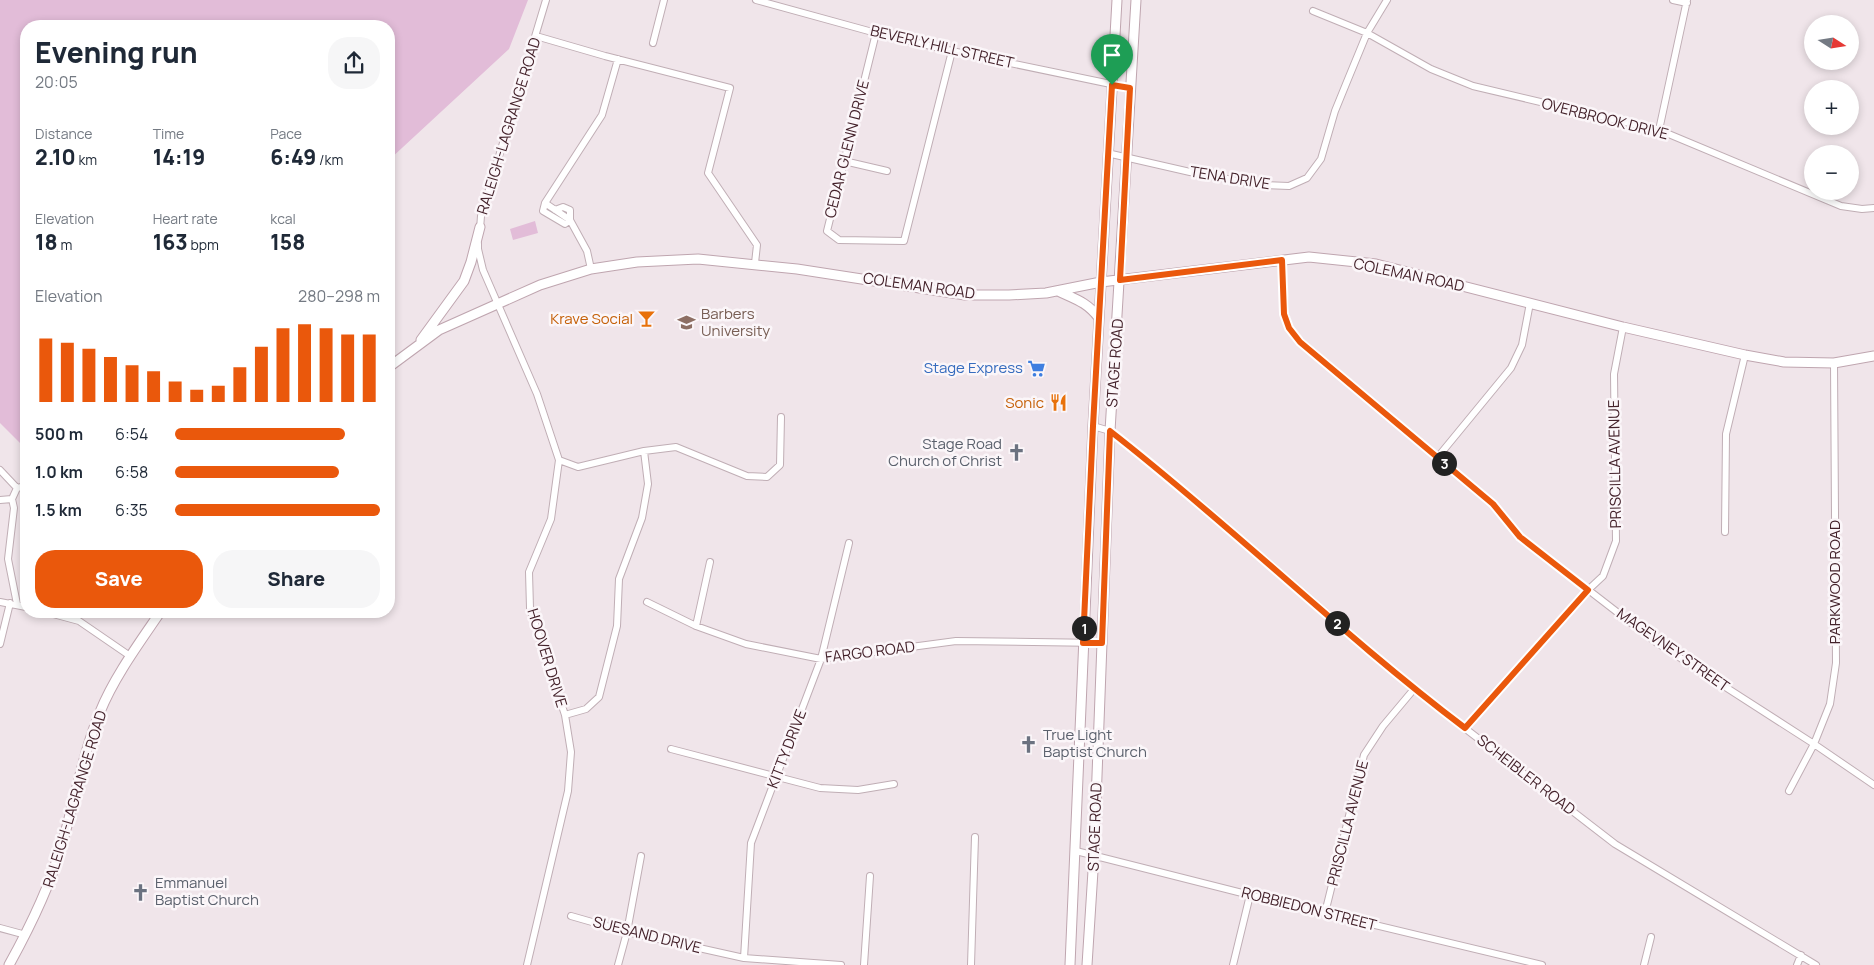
<!DOCTYPE html>
<html lang="en">
<head>
<meta charset="utf-8">
<style>
  :root { --surface:#fff; --page:#f6f6f7; --text:#1f2937; --muted:#747a83; --accent:#ea580c }
  body { margin:0; font-family:Manrope,sans-serif; background:var(--page); color:var(--text); height:100vh; display:flex; flex-direction:column; font-size:19px; white-space:nowrap }
  * { box-sizing:border-box; margin:0 }
  p { font-size:16px; color:var(--muted) }
  .icon { flex:none; width:28px; height:28px; fill:none; stroke:currentColor; stroke-width:2; stroke-linecap:round; stroke-linejoin:round }
  .map { position:relative; flex:1; overflow:hidden }
  .details { position:absolute; left:20px; top:20px; width:375px; height:598px; display:flex; flex-direction:column; background:var(--surface); border-radius:20px; box-shadow:0 2px 8px #0003 }
  .details>* { flex:none }
  .needle { width:32px; rotate:102deg }
  .buttons { position:absolute; left:1804px; top:15px; display:grid; gap:10px }
  .buttons a { display:grid; place-items:center; width:55px; height:55px; border-radius:50%; background:var(--surface); box-shadow:0 2px 8px #0003; font-size:25px }
  .pin { position:absolute; display:grid; place-items:center; width:42px; height:42px; color:#fff; margin:-51px -21px; border-radius:50% 50% 50% 0; rotate:-45deg; box-shadow:0 0 5px #0007 }
  .pin .icon { rotate:45deg }
  .km { position:absolute; width:25px; height:25px; margin:-12px; border-radius:50%; background:#222; color:#fff; font-size:14px; line-height:25px; text-align:center }
  .round { display:grid; place-items:center; flex:none; width:52px; height:52px; border-radius:20px; background:var(--page) }
  .head { display:flex; align-items:center; justify-content:space-between; height:85px; padding:0 15px }
  h1 { font-size:28px; font-weight:800; line-height:38px }
  .stats { display:grid; grid-template-columns:repeat(3,1fr); gap:8px; height:85px; padding:5px 15px }
  .stats div { display:grid; align-content:center }
  .stats b { font-size:21px; font-weight:800 }
  .stats small { font-size:14px; font-weight:400 }
  .stats p { font-size:14px }
  .chart { height:140px; padding:10px 15px }
  .chart p { display:flex; justify-content:space-between }
  .chart svg { width:100%; height:90px; margin-top:5px; stroke:var(--accent); stroke-width:6 }
  .primary-button { display:flex; gap:10px; margin-top:auto; padding:10px 15px }
  .primary-button a { flex:1; height:58px; border-radius:20px; background:var(--accent); color:#fff; font-size:20px; font-weight:800; line-height:58px; text-align:center }
  .primary-button a+a { background:var(--page); color:var(--text) }
  ul { padding:0 15px; list-style:none; font-size:16px }
  li { display:grid; grid-template-columns:80px 60px 1fr; align-items:center; height:38px }
  li i { height:12px; border-radius:6px; background:var(--accent) }
  .map>svg:first-child { display:block }
  .green { fill:#e2bcd8 }
  .lines { fill:none; stroke-linecap:round; stroke-linejoin:round }
  .minor-casing { stroke:#c0aeb5; stroke-width:8 }
  .secondary-casing { stroke:#bfa5af; stroke-width:11 }
  .minor { stroke:#fff; stroke-width:6 }
  .secondary { stroke:#fff; stroke-width:9 }
  .route-casing { stroke:#fff; stroke-width:10 }
  .route { stroke:#ea580c; stroke-width:6 }
  .labels { text-anchor:middle; stroke-width:5; stroke-linejoin:round; paint-order:stroke }
  .street-label { font-size:15px; fill:#44222b; stroke:#fbf6f9 }
  .education-label { font-size:15px; fill:#785e54; stroke:#fbf6f9; text-anchor:start }
  .food-label { font-size:15px; fill:#c56008; stroke:#fbf6f9; text-anchor:end }
  .shop-label { font-size:15px; fill:#366cbe; stroke:#fbf6f9; text-anchor:end }
  .worship-label { font-size:15px; fill:#5b616d; stroke:#fbf6f9; text-anchor:start }
</style>
</head>
<body>
<div class="map">
<svg width="1874" height="965" viewBox="0 0 1874 965">
  <rect width="100%" height="100%" fill="#f0e5ea"/>
  <!-- green -->
  <path class="green" d="M 0,0 L 528,0 L 509,49 L 389,160 L 389,26 L 26,26 L 26,449 L 0,423 Z
    M 535,221 L 538,233 L 513,240 L 510,229 Z"/>
  <g class="lines">
    <defs>
      <path id="minor" d="M 756,0 L 876,33 L 952,51 L 1130,88
        M 1673,0 L 1687,3
        M 1313,11 L 1367,33 L 1431,69 L 1473,86 L 1659,130 L 1841,206 L 1862,209 L 1874,208
        M 876,33 L 827,231 L 839,240 L 904,241 L 952,51
        M 536,36 L 605,56 L 730,88 L 708,173 L 757,245 L 755,263
        M 653,43 L 664,0
        M 1659,130 L 1687,0
        M 1107,153 L 1190,172 L 1259,185 L 1289,186 L 1307,178 L 1321,159 L 1335,111 L 1346,84 L 1367,33 L 1387,0
        M 844,161 L 887,171
        M 545,203 L 570,220 L 587,251 L 591,269
        M 555,210 L 563,207 L 570,210 L 570,220
        M 570,220 L 565,224 L 543,211 L 545,203 L 602,115 L 618,59
        M 480,229 L 481,216 L 546,0
        M 478,244 L 478,249 L 483,270 L 537,394 L 559,460 L 551,519 L 529,572 L 530,608 L 565,715 L 571,752 L 568,791 L 527,965
        M 1282,260 L 1285,314 L 1289,328 L 1300,341 L 1493,504 L 1520,537 L 1657,643 L 1814,744 L 1874,785
        M 1093,426 L 1110,431 L 1139,454 L 1198,502 L 1414,689 L 1615,844 L 1816,965
        M 1437,458 L 1511,368 L 1522,345 L 1530,303
        M 559,460 L 578,467 L 644,451 L 676,447 L 747,476 L 767,477 L 780,465 L 781,417
        M 0,470 L 17,488
        M 17,488 L 12,499 L 14,508 L 8,559 L 17,604
        M 17,488 L 26,486
        M 0,500 L 12,499
        M 1725,532 L 1726,434 L 1745,355
        M 0,602 L 26,607
        M 647,602 L 696,626 L 746,644 L 821,659 L 956,641 L 1102,643
        M 42,611 L 79,621 L 130,656
        M 696,626 L 710,562
        M 0,644 L 10,603
        M 565,715 L 586,709 L 599,697 L 617,626 L 619,579 L 642,518 L 648,484 L 644,451
        M 1465,728 L 1588,590 L 1603,576 L 1616,541 L 1614,374 L 1623,327
        M 671,749 L 820,788 L 858,790 L 894,784
        M 1789,791 L 1814,744 L 1830,704 L 1836,663 L 1834,363
        M 1076,851 L 1250,895 L 1542,965
        M 1325,913 L 1364,755 L 1383,726 L 1414,689
        M 571,916 L 627,932 L 744,958 L 841,965
        M 0,928 L 26,935
        M 744,958 L 751,843 L 821,659 L 849,543
        M 618,965 L 627,932 L 641,856
        M 864,965 L 870,876
        M 971,965 L 975,837
        M 1233,965 L 1250,895
        M 1644,965 L 1651,937
        M 1797,965 L 1801,955"/>
      <path id="secondary" d="M 1058,291 C 1075,299 1087,302 1099,318
        M 421,340 L 464,281 L 471,262 L 480,227
        M 389,367 L 439,330 L 540,285 L 591,269 L 637,262 L 698,259 L 797,269 L 965,295 L 1009,295 L 1046,293 L 1101,282 L 1309,257 L 1376,264 L 1623,327 L 1745,355 L 1784,362 L 1834,363 L 1874,356
        M 9,965 C 30,927 49,889 61,847 C 75,802 82,755 100,712 C 114,677 140,642 161,611
        M 1070,965 L 1093,426 L 1117,0
        M 1087,965 L 1094,855 L 1110,431 L 1136,0"/>
    </defs>
    <!-- minor casing -->
    <use href="#minor" class="minor-casing"/>
    <!-- secondary casing -->
    <use href="#secondary" class="secondary-casing"/>
    <!-- minor -->
    <use href="#minor" class="minor"/>
    <!-- secondary -->
    <use href="#secondary" class="secondary"/>
  </g>
  <g class="lines">
    <defs>
      <path id="route" d="M 1112,85 L 1130,88 L 1120,280 L 1282,260 L 1284,314 L 1289,328 L 1300,342 L 1493,504 L 1520,537 L 1588,590 L 1465,728 C 1342,635 1232,526 1110,431 L 1102,643 L 1083,643 L 1093,426 Z"/>
    </defs>
    <!-- route casing -->
    <use href="#route" class="route-casing"/>
    <!-- route -->
    <use href="#route" class="route"/>
  </g>
  <!-- icons -->
  <defs>
    <symbol id="bar-bare" viewBox="-9 -9 18 18"><path d="M-6-5H6L.8 .8V4.5H3.5V6h-7V4.5H-.8V.8Z" fill="#e8710a" stroke="#fbf6f9" stroke-width="2.5" paint-order="stroke"/></symbol>
    <symbol id="school-bare" viewBox="-9 -9 18 18"><path d="M0-5L7-2L0 1L-7-2ZM-4 1L0 2.5L4 1V4Q0 6-4 4Z" fill="#8d6e63" stroke="#fbf6f9" stroke-width="2.5" paint-order="stroke"/></symbol>
    <symbol id="supermarket-bare" viewBox="-9 -9 18 18"><path d="M-6-5.5h2.5l.6 2H6L4.5 2H-2.5L-4.4-4H-6ZM-1.5 3.2a1.3 1.3 0 1 0 .1 0ZM3 3.2a1.3 1.3 0 1 0 .1 0Z" fill="#3f7fe0" stroke="#fbf6f9" stroke-width="2.5" paint-order="stroke"/></symbol>
    <symbol id="restaurant-bare" viewBox="-9 -9 18 18"><path d="M-5-6h1v4h1v-4h1v4h1v-4h1v5L-1.5 .5V6h-2V.5L-5-1ZM5-6V6H3V1.5H1.5Q1.5-4 5-6Z" fill="#e8710a" stroke="#fbf6f9" stroke-width="2.5" paint-order="stroke"/></symbol>
    <symbol id="church-bare" viewBox="-9 -9 18 18"><path d="M-1.2-6h2.4v3.5h3.3v2.4h-3.3V6h-2.4V-.1h-3.3v-2.4h3.3Z" fill="#6b7280" stroke="#fbf6f9" stroke-width="2.5" paint-order="stroke"/></symbol>
  </defs>
  <g fill-rule="evenodd">
    <use href="#bar-bare" x="634" y="306" width="25" height="25"/>
    <use href="#school-bare" x="674" y="310" width="25" height="25"/>
    <use href="#supermarket-bare" x="1024" y="356" width="25" height="25"/>
    <use href="#restaurant-bare" x="1046" y="390" width="25" height="25"/>
    <use href="#church-bare" x="1004" y="440" width="25" height="25"/>
    <use href="#church-bare" x="1016" y="732" width="25" height="25"/>
    <use href="#church-bare" x="128" y="880" width="25" height="25"/>
  </g>
  <g class="labels">
    <!-- street labels -->
    <g class="street-label">
      <text transform="translate(942 47) rotate(13)" y="5">BEVERLY HILL STREET</text>
      <text transform="translate(1605 119) rotate(14)" y="5">OVERBROOK DRIVE</text>
      <text transform="translate(509 126) rotate(-73)" y="5">RALEIGH-LAGRANGE ROAD</text>
      <text transform="translate(847 149) rotate(-76)" y="5">CEDAR GLENN DRIVE</text>
      <text transform="translate(1230 178) rotate(9)" y="5">TENA DRIVE</text>
      <text transform="translate(1409 275) rotate(12)" y="5">COLEMAN ROAD</text>
      <text transform="translate(919 286) rotate(8)" y="5">COLEMAN ROAD</text>
      <text transform="translate(1115 363) rotate(-86)" y="5">STAGE ROAD</text>
      <text transform="translate(1615 464) rotate(-91)" y="5">PRISCILLA AVENUE</text>
      <text transform="translate(1835 582) rotate(-90)" y="5">PARKWOOD ROAD</text>
      <text transform="translate(1673 650) rotate(35)" y="5">MAGEVNEY STREET</text>
      <text transform="translate(870 652) rotate(-7)" y="5">FARGO ROAD</text>
      <text transform="translate(547 658) rotate(73)" y="5">HOOVER DRIVE</text>
      <text transform="translate(787 749) rotate(-69)" y="5">KITTY DRIVE</text>
      <text transform="translate(1526 775) rotate(38)" y="5">SCHEIBLER ROAD</text>
      <text transform="translate(75 799) rotate(-73)" y="5">RALEIGH-LAGRANGE ROAD</text>
      <text transform="translate(1348 823) rotate(-76)" y="5">PRISCILLA AVENUE</text>
      <text transform="translate(1095 827) rotate(-88)" y="5">STAGE ROAD</text>
      <text transform="translate(1309 909) rotate(14)" y="5">ROBBIEDON STREET</text>
      <text transform="translate(647 935) rotate(14)" y="5">SUESAND DRIVE</text>
    </g>
    <!-- education labels -->
    <g class="education-label">
      <text x="701" y="319">Barbers<tspan x="701" dy="17">University</tspan></text>
    </g>
    <!-- food labels -->
    <g class="food-label">
      <text x="633" y="324">Krave Social</text>
      <text x="1044" y="408">Sonic</text>
    </g>
    <!-- shop labels -->
    <g class="shop-label">
      <text x="1023" y="373">Stage Express</text>
    </g>
    <!-- worship labels -->
    <g class="worship-label">
      <text x="1002" y="449" text-anchor="end">Stage Road<tspan x="1002" dy="17">Church of Christ</tspan></text>
      <text x="1043" y="740">True Light<tspan x="1043" dy="17">Baptist Church</tspan></text>
      <text x="155" y="888">Emmanuel<tspan x="155" dy="17">Baptist Church</tspan></text>
    </g>
  </g>
</svg>
<div class="buttons">
<a><svg class="needle" viewBox="-14 -14 28 28"><path d="M0-13l5 13h-10z" fill="#e53935"/><path d="M0 13l5-13h-10z" fill="#747a83"/></svg></a>
<a>+</a>
<a>−</a>
</div>
<div class="pin" style="left:1112px;top:85px;background:#1e9e55"><svg class="icon" aria-label="arrive" viewBox="0 0 24 24"><path d="M6 21V4h12l-3 4 3 4H6"/></svg></div>
<b class="km" style="left:1084px;top:628px">1</b>
<b class="km" style="left:1337px;top:623px">2</b>
<b class="km" style="left:1444px;top:463px">3</b>
<section class="details">
<div class="head"><div><h1>Evening run</h1><p>20:05</p></div><a class="round"><svg class="icon" aria-label="share" viewBox="0 0 24 24"><path d="M12 15V3M7 8l5-5 5 5M5 13v7h14v-7"/></svg></a></div>
<div class="stats">
<div><p>Distance</p><b>2.10<small> km</small></b></div>
<div><p>Time</p><b>14:19</b></div>
<div><p>Pace</p><b>6:49<small> /km</small></b></div>
</div>
<div class="stats">
<div><p>Elevation</p><b>18<small> m</small></b></div>
<div><p>Heart rate</p><b>163<small> bpm</small></b></div>
<div><p>kcal</p><b>158</b></div>
</div>
<div class="chart"><p><span>Elevation</span>280–298 m</p>
<svg viewBox="0 0 160 44" preserveAspectRatio="none"><path d="M5 44V13M15 44V15M25 44V18M35 44V22M45 44V26M55 44V29M65 44V34M75 44V38M85 44V36M95 44V27M105 44V17M115 44V8M125 44V6M135 44V8M145 44V11M155 44V11"/></svg>
</div>
<ul>
<li><b>500 m</b>6:54<i style="width:83%"></i></li>
<li><b>1.0 km</b>6:58<i style="width:80%"></i></li>
<li><b>1.5 km</b>6:35<i style="width:100%"></i></li>
</ul>
<div class="primary-button"><a>Save</a><a>Share</a></div>
</section>
</div>
</body>
</html>
